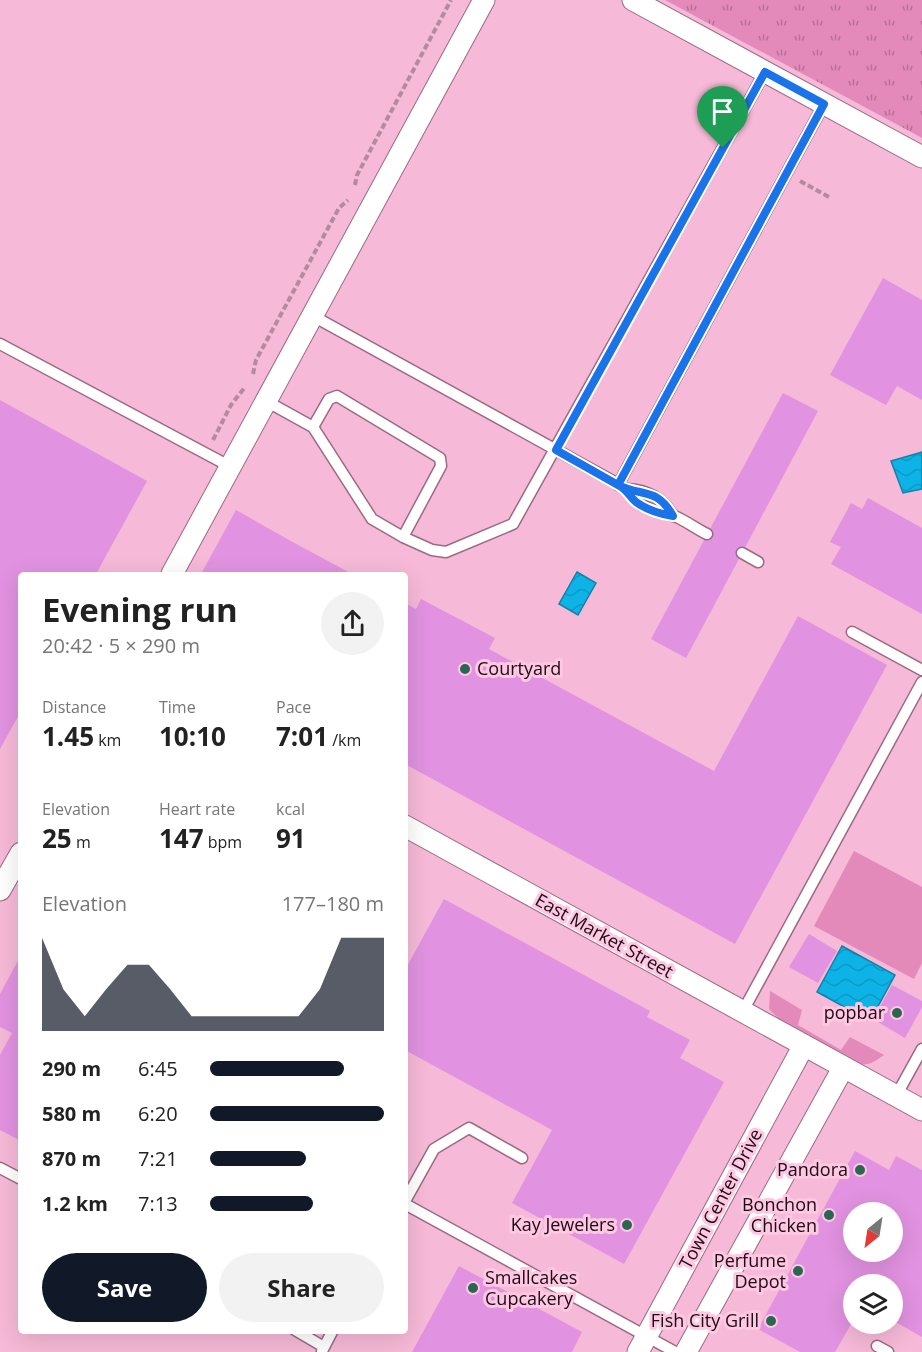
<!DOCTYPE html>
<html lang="en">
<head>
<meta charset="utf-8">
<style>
  :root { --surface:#fff; --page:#f2f2f2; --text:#222; --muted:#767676; --accent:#111827 }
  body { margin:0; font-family:"Open Sans",sans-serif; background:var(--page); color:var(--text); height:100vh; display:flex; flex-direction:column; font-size:22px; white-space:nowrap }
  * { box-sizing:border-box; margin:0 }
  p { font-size:20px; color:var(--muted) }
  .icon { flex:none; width:33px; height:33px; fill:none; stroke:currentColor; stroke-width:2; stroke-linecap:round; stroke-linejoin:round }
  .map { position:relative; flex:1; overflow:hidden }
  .drawer { position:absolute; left:18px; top:572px; width:390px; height:762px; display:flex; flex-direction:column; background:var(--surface); border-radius:6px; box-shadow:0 6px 24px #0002 }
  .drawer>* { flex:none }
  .needle { width:39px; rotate:210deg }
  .buttons { position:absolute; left:843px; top:1202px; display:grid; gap:12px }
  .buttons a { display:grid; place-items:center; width:60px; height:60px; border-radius:50%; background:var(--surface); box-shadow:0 6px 24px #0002; font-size:30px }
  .pin { position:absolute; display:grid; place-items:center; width:51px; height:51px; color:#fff; margin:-62px -26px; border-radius:50% 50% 50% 0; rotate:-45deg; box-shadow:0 0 6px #0007 }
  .pin .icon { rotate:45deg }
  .round { display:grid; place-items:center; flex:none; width:63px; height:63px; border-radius:32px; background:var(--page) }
  .overview { display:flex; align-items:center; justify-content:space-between; height:102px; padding:0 24px }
  h1 { font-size:33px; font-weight:700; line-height:45px }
  .figures { display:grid; grid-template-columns:repeat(3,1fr); gap:9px; height:102px; padding:6px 24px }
  .figures div { display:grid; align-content:center }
  .figures b { font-size:26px; font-weight:700 }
  .figures small { font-size:16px; font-weight:400 }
  .figures p { font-size:16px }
  .chart { height:168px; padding:12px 24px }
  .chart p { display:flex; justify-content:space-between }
  .chart svg { width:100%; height:108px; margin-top:6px; fill:var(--accent); opacity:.7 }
  .primary-button { display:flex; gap:12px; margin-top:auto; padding:12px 24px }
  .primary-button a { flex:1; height:69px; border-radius:36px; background:var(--accent); color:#fff; font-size:24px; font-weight:700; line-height:69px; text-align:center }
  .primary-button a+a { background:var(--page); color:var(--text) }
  ul { padding:0 24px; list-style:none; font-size:20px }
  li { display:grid; grid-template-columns:96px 72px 1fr; align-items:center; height:45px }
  li i { height:15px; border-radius:8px; background:var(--accent) }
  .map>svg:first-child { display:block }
  .built { fill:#f6b9d7; fill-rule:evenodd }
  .green { fill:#e48aba }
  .park { fill:url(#park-tufts) }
  .water { fill:url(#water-waves); stroke:#1281a7; stroke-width:1.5 }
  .building { fill:#e192e0; fill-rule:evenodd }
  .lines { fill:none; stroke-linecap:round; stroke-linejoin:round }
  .service-casing { stroke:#9b6a83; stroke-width:13 }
  .minor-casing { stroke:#9b6a83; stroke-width:23 }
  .path { stroke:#b48a9f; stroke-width:4; stroke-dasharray:6 3; stroke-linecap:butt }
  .service { stroke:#fff; stroke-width:10 }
  .minor { stroke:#fff; stroke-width:21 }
  .route-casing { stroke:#fff; stroke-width:12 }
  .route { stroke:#1a73e8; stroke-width:8 }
  .poi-dot { fill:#2a6651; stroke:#fec7e2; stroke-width:2 }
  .labels { text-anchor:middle; stroke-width:6; stroke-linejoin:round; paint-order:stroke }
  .poi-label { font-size:18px; fill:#1d0b15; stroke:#fec7e2; text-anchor:end }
  .street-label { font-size:18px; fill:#1d0b15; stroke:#fec7e2 }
</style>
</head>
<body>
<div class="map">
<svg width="922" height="1352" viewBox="0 0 922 1352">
  <defs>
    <pattern id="park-tufts" width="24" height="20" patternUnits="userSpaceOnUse" patternTransform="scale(1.5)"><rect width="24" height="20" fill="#e48aba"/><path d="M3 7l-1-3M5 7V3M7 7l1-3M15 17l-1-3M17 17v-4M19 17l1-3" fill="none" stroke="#b86f96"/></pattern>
    <pattern id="water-waves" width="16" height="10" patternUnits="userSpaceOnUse" patternTransform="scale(1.5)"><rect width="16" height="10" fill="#0db3e6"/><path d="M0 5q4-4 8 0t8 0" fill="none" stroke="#0c99c4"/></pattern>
  </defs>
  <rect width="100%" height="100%" fill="#fec7e2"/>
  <!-- built -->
  <path class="built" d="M 0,0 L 665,0 L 922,138 L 922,1352 L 0,1352 ZM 21,574 L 405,574 L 405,1330 L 21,1330 ZM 854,1212 L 892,1212 L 892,1251 L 854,1251 ZM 854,1284 L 892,1284 L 892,1323 L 854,1323 Z"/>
  <!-- green -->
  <path class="green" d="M 854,851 L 922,887 L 922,963 L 914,979 L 814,926 Z
    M 770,991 L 802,1010 L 798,1025 L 841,1050 L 850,1037 L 884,1055 C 879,1058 874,1063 867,1064 C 843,1069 785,1027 769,1009 Z"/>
  <!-- park -->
  <path class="park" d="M 665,0 L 922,0 L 922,138 Z"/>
  <!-- water -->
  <path class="water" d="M 922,452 L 922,489 L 903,493 L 891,461 Z
    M 577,572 L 596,583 L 578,615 L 559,604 Z
    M 842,946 L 895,975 L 870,1021 L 817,992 Z"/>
  <!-- building -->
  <path class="building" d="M 883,278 L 922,300 L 922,400 L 897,386 L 886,405 L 830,375 Z
    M 783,393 L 818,411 L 686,658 L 651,639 Z
    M 0,400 L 147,481 L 96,574 L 21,574 L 21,711 L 0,749 Z
    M 868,498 L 922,528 L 922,614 L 831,564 L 841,547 L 830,542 L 851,503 L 862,509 Z
    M 236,510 L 289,540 L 352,574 L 201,574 Z
    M 421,599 L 495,638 L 489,649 L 714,771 L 798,616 L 887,665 L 735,944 L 405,764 L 405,603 L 416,609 Z
    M 444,899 L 650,1011 L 647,1017 L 690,1040 L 680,1058 L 724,1082 L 624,1264 L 512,1203 L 552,1130 L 405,1050 L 405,970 Z
    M 809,934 L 837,951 L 818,983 L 789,967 Z
    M 21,955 L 21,1141 L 0,1130 L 0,1055 L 12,1033 L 0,1027 L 0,994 Z
    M 892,985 L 922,1001 L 922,1007 L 905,1038 L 873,1019 Z
    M 855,1151 L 889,1170 L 896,1156 L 922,1170 L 922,1337 L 892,1320 L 892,1284 L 854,1284 L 854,1319 L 835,1352 L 800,1352 L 758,1329 ZM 854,1212 L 892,1212 L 892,1251 L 854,1251 Z
    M 459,1266 L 582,1332 L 572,1352 L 412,1352 Z"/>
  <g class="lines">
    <defs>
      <path id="service" d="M 313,316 L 627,489
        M 0,344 L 231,467
        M 266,401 L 313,427 L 372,519 L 403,537 L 432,550 L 446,552 L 513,524 L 765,72
        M 313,427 L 329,399 L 337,396 L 440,458 L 441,466 L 403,537
        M 618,485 L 824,104
        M 673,516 C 663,498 647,490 627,489 C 641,511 652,508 674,516 C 685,520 696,529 707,534
        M 742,553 L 758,562
        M 852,632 L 922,670
        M 743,1011 L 922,682
        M 896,1096 L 922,1049
        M 0,1168 L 21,1179
        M 405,1201 L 434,1149 L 469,1128 L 522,1158
        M 405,1204 L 675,1352
        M 295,1330 L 324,1347
        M 877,1346 L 888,1352
        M 322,1351 L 333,1330"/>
      <path id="minor" d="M 633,0 L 922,157
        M 172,574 L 484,0
        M 405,826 L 922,1110
        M 0,890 L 21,853
        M 638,1352 L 804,1045
        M 686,1352 L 843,1068"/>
    </defs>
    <!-- service casing -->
    <use href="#service" class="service-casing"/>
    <!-- minor casing -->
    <use href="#minor" class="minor-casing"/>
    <!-- path -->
    <path class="path" d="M 800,181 L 829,197
      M 355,185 L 357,175 L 451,0
      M 253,374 L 256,360 L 339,208 L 348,200
      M 213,440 L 231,405 L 245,387"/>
    <!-- service -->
    <use href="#service" class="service"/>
    <!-- minor -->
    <use href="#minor" class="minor"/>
  </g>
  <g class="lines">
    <defs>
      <path id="route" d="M 723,148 L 556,450 L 618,485 C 627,489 629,496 636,502 C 647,510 660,514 673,516 C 657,487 642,497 618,485 L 824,104 L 765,72 L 723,148"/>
    </defs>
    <!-- route casing -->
    <use href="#route" class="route-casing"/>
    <!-- route -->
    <use href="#route" class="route"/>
  </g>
  <!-- markers -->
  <g class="poi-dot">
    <circle cx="465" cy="669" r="6"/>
    <circle cx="897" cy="1013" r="6"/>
    <circle cx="860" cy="1170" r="6"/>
    <circle cx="829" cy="1215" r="6"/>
    <circle cx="627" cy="1225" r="6"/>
    <circle cx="798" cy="1271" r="6"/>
    <circle cx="473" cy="1288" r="6"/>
    <circle cx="771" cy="1321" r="6"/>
  </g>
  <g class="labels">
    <!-- poi labels -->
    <g class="poi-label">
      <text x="477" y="675" text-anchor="start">Courtyard</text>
      <text x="885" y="1019">popbar</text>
      <text x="848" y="1176">Pandora</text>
      <text x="817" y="1211">Bonchon<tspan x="817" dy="21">Chicken</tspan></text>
      <text x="615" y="1231">Kay Jewelers</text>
      <text x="786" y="1267">Perfume<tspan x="786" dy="21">Depot</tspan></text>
      <text x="485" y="1284" text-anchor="start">Smallcakes<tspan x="485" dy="21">Cupcakery</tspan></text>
      <text x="759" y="1327">Fish City Grill</text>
    </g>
    <!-- street labels -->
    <g class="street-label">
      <text transform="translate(604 936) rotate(29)" y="6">East Market Street</text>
      <text transform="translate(721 1199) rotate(-62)" y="6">Town Center Drive</text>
    </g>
  </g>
</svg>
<div class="buttons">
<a><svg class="needle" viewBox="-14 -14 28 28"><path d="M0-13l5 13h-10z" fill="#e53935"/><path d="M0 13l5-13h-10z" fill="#767676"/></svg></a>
<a><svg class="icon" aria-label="layers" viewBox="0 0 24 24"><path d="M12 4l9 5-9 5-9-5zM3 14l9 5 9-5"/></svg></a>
</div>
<div class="pin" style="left:723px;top:148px;background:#1e9e55"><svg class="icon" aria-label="arrive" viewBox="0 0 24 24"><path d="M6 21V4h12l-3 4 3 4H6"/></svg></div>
<section class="drawer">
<div class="overview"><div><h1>Evening run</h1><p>20:42 · 5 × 290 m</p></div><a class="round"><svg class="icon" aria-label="share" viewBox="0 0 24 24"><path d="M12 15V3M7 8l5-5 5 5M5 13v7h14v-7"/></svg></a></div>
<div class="figures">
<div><p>Distance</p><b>1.45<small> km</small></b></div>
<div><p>Time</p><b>10:10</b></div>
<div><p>Pace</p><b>7:01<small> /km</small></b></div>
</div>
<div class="figures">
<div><p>Elevation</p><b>25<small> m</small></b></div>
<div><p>Heart rate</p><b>147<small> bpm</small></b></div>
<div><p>kcal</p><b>91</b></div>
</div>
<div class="chart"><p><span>Elevation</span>177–180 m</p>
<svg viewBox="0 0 160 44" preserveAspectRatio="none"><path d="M0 44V6L10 27L20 38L30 27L40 17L50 17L60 27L70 38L80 38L90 38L100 38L110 38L120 38L130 27L140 6L150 6L160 6V44z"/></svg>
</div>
<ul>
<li><b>290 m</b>6:45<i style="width:77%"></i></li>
<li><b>580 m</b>6:20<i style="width:100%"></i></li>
<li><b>870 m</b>7:21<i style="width:55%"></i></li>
<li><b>1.2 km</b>7:13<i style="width:59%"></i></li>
</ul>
<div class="primary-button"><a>Save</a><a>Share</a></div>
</section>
</div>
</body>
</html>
